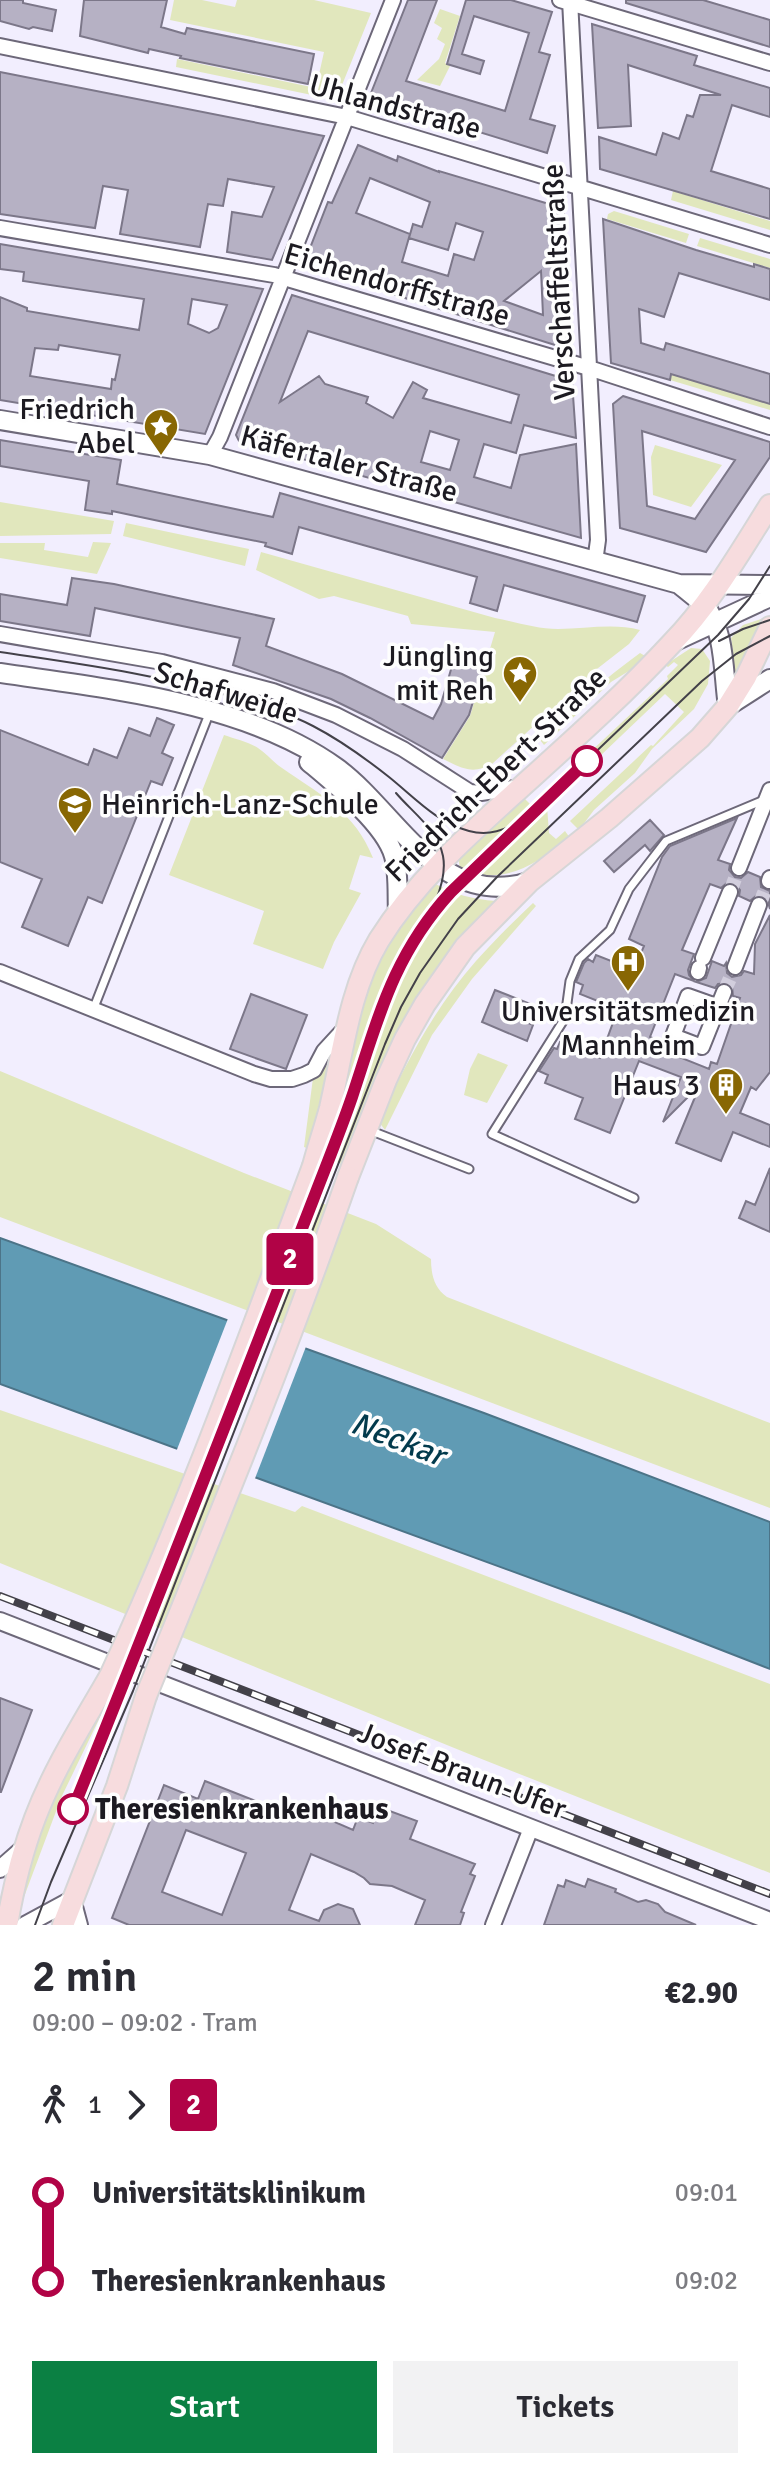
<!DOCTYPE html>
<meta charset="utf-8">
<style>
body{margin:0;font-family:Signika,sans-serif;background:#f2f2f3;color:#2b2b33;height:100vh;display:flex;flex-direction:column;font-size:30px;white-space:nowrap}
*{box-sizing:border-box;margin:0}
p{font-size:26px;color:#7c7c81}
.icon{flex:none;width:44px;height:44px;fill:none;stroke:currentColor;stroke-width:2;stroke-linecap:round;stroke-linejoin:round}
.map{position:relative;height:1925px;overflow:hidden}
.drawer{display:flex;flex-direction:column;background:#fff;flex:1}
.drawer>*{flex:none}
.badge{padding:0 16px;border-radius:6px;font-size:28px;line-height:52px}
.map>.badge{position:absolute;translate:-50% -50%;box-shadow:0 0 0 4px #fff}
.legs{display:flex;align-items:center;gap:12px;height:88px;padding:0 32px;font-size:26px}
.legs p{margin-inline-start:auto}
.headline{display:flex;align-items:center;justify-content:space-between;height:136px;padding:0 32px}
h1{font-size:44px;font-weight:600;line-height:60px}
.action{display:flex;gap:16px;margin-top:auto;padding:16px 32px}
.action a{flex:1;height:92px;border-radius:0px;background:#0b8043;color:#fff;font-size:32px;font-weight:600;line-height:92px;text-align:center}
.action a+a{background:#f2f2f3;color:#2b2b33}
ul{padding:0 32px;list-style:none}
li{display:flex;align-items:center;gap:28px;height:88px;font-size:30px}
li i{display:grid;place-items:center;width:12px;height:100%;margin:0 10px;background:currentColor}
li i::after{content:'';width:20px;height:20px;margin:-10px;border:6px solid;border-radius:50%;background:#fff}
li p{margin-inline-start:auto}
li:first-child i{background:linear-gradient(#0000 50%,currentColor 0)}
li:last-child i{background:linear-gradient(currentColor 50%,#0000 0)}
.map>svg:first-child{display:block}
</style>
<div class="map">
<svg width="770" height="1925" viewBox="0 0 770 1925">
<rect width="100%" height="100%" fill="#f2eefe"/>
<path fill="#e1e7bd" d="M174,0H202L235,7L237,0H314L371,13L336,100L176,67L177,59L316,88L324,52L170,20Z
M440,9L460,16L445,63L450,66L440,86L417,80L439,59L445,44L437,39L442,28L434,23Z
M673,191L770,221V230L671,200Z
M614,211L689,234L686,243L607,219L608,214Z
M700,238L770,259V268L697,246Z
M672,374L770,404V410L670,380Z
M655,445L722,465L691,507L653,495L651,457Z
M0,502L114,521L111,534L0,536Z
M126,523L249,549L245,566L123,536Z
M93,542L111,543L97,574L0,558V543H45L44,550L88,557Z
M261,552L495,618C516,622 537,629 558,629C585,629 614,623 640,630L629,644L593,672L492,764C473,775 461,768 443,759L470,716L495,632L411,624L408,616L334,596L319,599L256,570Z
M764,618L734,680L730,679L734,661L731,638L743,625Z
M691,648L702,649L710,661L708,684L694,709L652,749L635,773L594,810L579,830L570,821L651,745L653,746L684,712L665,694L554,800L553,787L668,679L667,676L678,665L674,662L668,667L665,665Z
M640,653L647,657L637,666L611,682L544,745L540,740C572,708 604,679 640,653Z
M224,735C235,739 249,742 258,748C267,754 274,763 282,768C321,795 355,812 373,858L360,855L349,889L361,893L334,942L323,969L253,944L264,911L169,875Z
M546,793L549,833L556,839L565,831L570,838C533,865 507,886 460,869L458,856L524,798L532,806Z
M434,883C455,895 472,899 496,901L470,929L394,1040L379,1070L342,1164L325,1158C341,1090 352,1014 383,952C396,926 416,905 434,883Z
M533,903L536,906L472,979L432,1035L385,1130L379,1122C404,1066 435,1007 476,961C494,941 514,921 533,903Z
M329,1052H333L309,1149L304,1147L313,1078L323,1068Z
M478,1053L508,1065L487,1103L464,1095L470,1069Z
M0,1071L244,1173L376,1224L431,1259C431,1274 434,1288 447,1297L770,1423V1508L0,1217Z
M0,1410L295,1512L302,1506L770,1684V1873L469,1754L0,1563Z
M114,1689L106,1715L102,1713L61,1798L24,1897H20L40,1828L43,1829L65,1773Z"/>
<path fill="#609bb4" stroke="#4c7488" stroke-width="2" d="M0,1238L484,1413L770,1522V1669L629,1614L0,1384Z"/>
<path fill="#f2eefe" d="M229,1316L307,1344L254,1481L176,1452Z"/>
<path fill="#b6b1c4" stroke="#7c7789" stroke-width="2" fill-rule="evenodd" d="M0,0H23V3L56,10L52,31L33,27L29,29L0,21Z
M84,0H167L161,27L185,34L187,28L314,54L308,84L180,58L181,56L149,49L148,53L80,36Z
M408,0H437L406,81L505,111L529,33L474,16L462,54L484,61L480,74L447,64L466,0H511L552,12L539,52L550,55L530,119L555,126L547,153L369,98Z
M626,0H703L770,20V47L626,3Z
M592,24L697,56L694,65L770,88V117L732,105L711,171L770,189V219L600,169L599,137L656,155L663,133L679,139L687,115L693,117L700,95H721L628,65L631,126L598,128Z
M0,72L324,136L272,260L227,252L232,212L262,217L274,187L228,179L223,206L208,204L200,247L120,234L128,190L103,186L95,228L0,214Z
M358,145L397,161L398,156L439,172V171L559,207L557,214L564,213L571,350L303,266L328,202L332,203ZM370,178L430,202L422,227L413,224L409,238L448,250L456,223L483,232L474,260L454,254L448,276L402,262L410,234L356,213ZM541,271L543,315L504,301Z
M603,219L696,250L754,267V264L770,269V300L679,273L664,317L639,309L641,343L664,350L666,343L770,374V404L671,374L670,380L611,363Z
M0,244L263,289L205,434L0,400V297L27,308V311L139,330L144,299L23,281L24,272L0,269ZM192,299L227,305L218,328L209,333L188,324ZM59,345L120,355L115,380L112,379L111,389L30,376L35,348L58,350Z
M292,295L572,381L576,438L524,425L516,453L484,444L474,477L511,488L520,455L576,444L581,538L239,441L236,435ZM308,331L519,395L511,423L423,398L427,390L413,382L393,418L366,403L368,397L325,384L319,376L280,402ZM430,431L459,440L450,470L421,462Z
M623,396L770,442V457L706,552L620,528L613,404ZM642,431L735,460L695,519L647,506Z
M0,440L121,460L117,484L273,517L280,493L645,596L637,622L504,585L497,611L470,603L477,577L299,527L292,554L265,546L266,543L211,532L112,511V514L85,510L89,481L0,466Z
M72,578L114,584L274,619L266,646L342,674L433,719L441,704L454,659L483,668L469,715L442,758L370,718L331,699L233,665L240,638L95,608L90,636L0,621V594L67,605Z
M157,718L174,725L162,753L173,758L162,785L151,781L102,903L88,897L68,946L22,927L42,879L0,862V730L88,765L94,749L117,758L129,728L150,736Z
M737,818L718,860L730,864L729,870L735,877L741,878L748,872L760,877L761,887L770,891V909L767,899L763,896L757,895L750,901L739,896L740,890L734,883L728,882L721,888L710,884L682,950L694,954L688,970L689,975L694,981L675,974L650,1037L676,1048L674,1055L709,1069L711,1062L717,1064L740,998L733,996L732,986L727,983L718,984L715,988L696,982L706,978L712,961L724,966L726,963L727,973L732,977L741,975L744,971L754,974L755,944L770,915V1072L756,1090L751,1087L740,1113L770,1125V1147L733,1132L721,1161L676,1143L700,1085L663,1122L681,1077L639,1061L610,1133L575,1119L583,1098L545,1083L548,1075L539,1071L554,1048L557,1049L560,1042L600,1058L618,1009L580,994L583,985L576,982L584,963L588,959L593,962L596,955L634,970L644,946L629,939L662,857L670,846Z
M650,820L664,835L650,851L645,845L614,872L604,861Z
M495,990L533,1005L526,1022L533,1025L527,1041L482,1022Z
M251,994L307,1015L286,1069L230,1049Z
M770,1168V1232L739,1218L746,1201L755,1205Z
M0,1698L32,1710L1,1792H0Z
M205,1781L294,1816L298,1806L353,1830L358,1817L373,1823L379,1807L417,1821L410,1839L475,1864L470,1874L475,1876L461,1912L464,1913L460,1925H415L425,1900L392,1886L370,1884L364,1878L354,1872L311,1854L289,1910L319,1921L324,1910L338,1904L353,1909L360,1925H129L112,1918L164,1785L198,1799ZM186,1830L246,1853L222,1915L162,1892Z
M588,1879L616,1889L615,1892L638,1902L646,1900L658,1904L665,1912L696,1925H544L558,1885L564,1887L566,1880L585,1887Z"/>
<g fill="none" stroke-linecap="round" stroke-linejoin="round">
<path stroke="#d2cedd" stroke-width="14" stroke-dasharray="14 7" stroke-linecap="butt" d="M730,892L739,868
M759,905L769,881
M724,992L735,967"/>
<g stroke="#6d6879" stroke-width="11">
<path id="service" d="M93,1010L209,714
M369,1130L469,1169
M634,1198L492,1134L565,1018L570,981L579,959L610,930L629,889L666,841L764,800"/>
</g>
<g stroke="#6d6879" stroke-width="18">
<path id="minor" d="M560,0L770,63
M570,0L598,540L595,562
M0,46L347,117L770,245
M0,228L274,275L589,368L770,427
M210,455L220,437L393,0
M0,634L162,662L273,691L336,715L403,749L470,792L481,793L521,787
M739,868L770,790
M769,881L770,878
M703,958L730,892
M735,967L759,905
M0,972L254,1074L271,1079H292L304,1075L314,1070L324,1051L347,1026
M698,972L699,968
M719,1007L688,996L673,1036L702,1047L724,992
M73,1899L80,1925
M493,1925L531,1828"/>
</g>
<g stroke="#6d6879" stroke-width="20">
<path id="tertiary" d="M0,1621L770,1921
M0,1869L25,1847
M25,1925L73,1899"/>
</g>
<g stroke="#6d6879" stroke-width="22">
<path id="secondary" d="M0,420L210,455L679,584L770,585
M679,584C687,591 697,598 704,605C726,630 723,675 728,706L770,679
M675,641L770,597
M0,673C108,689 246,702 337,768C397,812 439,910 529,882
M309,762C334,783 385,824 394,856C399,874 397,894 398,913"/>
</g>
<g stroke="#d6d6d7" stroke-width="24">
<path id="primary" d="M313,1166C318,1147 325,1127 330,1108C343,1052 349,990 379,940C416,881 467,836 519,789C571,742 624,695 672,643C711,603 740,552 770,505
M348,1177L386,1080L405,1039L425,1004L465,947L529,882L609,818L700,738L728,706L746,677L770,627
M7,1925C13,1889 22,1852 35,1818C54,1768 83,1723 110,1676
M63,1925L117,1786L146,1696"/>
</g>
<use href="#service" stroke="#fff" stroke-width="7"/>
<use href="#minor" stroke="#fff" stroke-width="14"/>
<use href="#tertiary" stroke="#fff" stroke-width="16"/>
<use href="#secondary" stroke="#fff" stroke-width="18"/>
<use href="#primary" stroke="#f7dcde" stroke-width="20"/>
<path stroke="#434149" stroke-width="2" d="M719,641L743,629L770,620
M0,652C79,664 157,674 233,697C260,705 288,713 313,726C340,740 365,758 389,777C414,797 437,823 469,831C499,839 523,821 544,801
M537,808L718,635L749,599L770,566
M440,903L517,828
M348,1110C360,1071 371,1032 386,994C402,952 451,899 443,856C438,830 412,812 396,793
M35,1925L51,1882L133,1691L385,1044L401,1007L420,973L458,919L497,877L702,681L736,654L770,636"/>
<g stroke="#434149" stroke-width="8">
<path id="rail" d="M0,1596L770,1894"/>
</g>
<use href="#rail" stroke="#fefefe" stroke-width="5" stroke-dasharray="15" stroke-linecap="butt"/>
<g stroke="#d6d6d7" stroke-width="24" stroke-linecap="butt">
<path id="primary-bridge" d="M110,1676C187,1510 249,1337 313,1166
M146,1696C216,1524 287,1352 348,1177"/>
</g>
<use href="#primary-bridge" stroke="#f7dcde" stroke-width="20"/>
</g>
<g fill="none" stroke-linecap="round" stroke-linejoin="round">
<g stroke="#fff" stroke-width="18">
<path id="line-1" d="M73,1809C155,1607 234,1403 313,1200C326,1166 340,1132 352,1097C378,1019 393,955 451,892L587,761"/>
</g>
<use href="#line-1" stroke="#b10346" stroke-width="12"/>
</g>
<defs>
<g id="sight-pin" transform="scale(1.8)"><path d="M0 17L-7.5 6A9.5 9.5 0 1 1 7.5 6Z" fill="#886703" stroke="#fefefe"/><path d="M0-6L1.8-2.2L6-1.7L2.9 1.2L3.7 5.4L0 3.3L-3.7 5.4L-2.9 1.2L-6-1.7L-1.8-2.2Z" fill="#fff"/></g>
<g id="school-pin" transform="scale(1.8)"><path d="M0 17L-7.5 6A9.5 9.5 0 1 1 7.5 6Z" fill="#886703" stroke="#fefefe"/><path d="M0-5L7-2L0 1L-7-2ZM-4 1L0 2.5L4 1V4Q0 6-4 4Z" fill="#fff"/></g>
<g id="hospital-pin" transform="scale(1.8)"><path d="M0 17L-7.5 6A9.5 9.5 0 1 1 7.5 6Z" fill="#886703" stroke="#fefefe"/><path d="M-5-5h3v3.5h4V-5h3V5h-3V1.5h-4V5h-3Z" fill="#fff"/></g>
<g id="building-pin" transform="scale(1.8)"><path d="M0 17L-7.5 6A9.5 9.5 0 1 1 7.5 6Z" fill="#886703" stroke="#fefefe"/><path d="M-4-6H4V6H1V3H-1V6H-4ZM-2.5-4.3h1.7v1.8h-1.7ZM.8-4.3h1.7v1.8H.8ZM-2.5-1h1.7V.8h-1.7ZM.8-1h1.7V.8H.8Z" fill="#fff"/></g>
</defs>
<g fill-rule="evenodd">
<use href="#sight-pin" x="161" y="426"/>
<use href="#sight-pin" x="520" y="673"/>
<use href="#school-pin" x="75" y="804"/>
<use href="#hospital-pin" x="628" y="962"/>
<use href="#building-pin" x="726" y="1085"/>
</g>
<g fill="#fff" stroke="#b10346" stroke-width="4">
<circle cx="587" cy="761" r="14"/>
<circle cx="73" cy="1809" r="14"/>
</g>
<g text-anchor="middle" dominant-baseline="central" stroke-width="7" stroke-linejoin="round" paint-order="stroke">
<g font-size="30" fill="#1c1a21" stroke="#fefefe">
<text transform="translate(395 107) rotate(15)">Uhlandstraße</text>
<text transform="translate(559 282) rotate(-93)">Verschaffeltstraße</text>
<text transform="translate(397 285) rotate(16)">Eichendorffstraße</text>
<text transform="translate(349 464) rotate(15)">Käfertaler Straße</text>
<text transform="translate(226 693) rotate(17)">Schafweide</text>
<text transform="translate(496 775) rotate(-44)">Friedrich-Ebert-Straße</text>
<text transform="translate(462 1771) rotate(21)">Josef-Braun-Ufer</text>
</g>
<g font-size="30" fill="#1c1a21" stroke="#fefefe" text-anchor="end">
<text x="135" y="409">Friedrich<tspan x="135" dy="34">Abel</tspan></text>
<text x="494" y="656">Jüngling<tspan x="494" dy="34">mit Reh</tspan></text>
<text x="101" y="804" text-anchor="start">Heinrich-Lanz-Schule</text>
<text x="628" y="1011" text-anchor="middle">Universitätsmedizin<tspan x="628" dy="34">Mannheim</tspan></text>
<text x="700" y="1085">Haus 3</text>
</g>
<g font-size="30" font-weight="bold" fill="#1c1a21" stroke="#fefefe" text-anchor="start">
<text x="95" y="1809">Theresienkrankenhaus</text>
</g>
<g font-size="32" font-style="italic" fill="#023a4c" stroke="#fefefe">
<text transform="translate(398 1439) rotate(21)">Neckar</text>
</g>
</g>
</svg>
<b class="badge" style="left:290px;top:1259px;background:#b10346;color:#fff">2</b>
</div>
<section class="drawer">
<div class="headline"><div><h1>2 min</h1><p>09:00 – 09:02 · Tram</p></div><b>€2.90</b></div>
<div class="legs"><svg class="icon" aria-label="walk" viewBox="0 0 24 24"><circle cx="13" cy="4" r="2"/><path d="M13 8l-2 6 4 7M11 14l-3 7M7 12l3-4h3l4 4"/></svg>1<svg class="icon" aria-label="forward" viewBox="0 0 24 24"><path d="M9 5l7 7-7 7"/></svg><b class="badge" style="background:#b10346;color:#fff">2</b></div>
<ul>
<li><i style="color:#b10346"></i><b>Universitätsklinikum</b><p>09:01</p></li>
<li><i style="color:#b10346"></i><b>Theresienkrankenhaus</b><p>09:02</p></li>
</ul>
<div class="action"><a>Start</a><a>Tickets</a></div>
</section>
